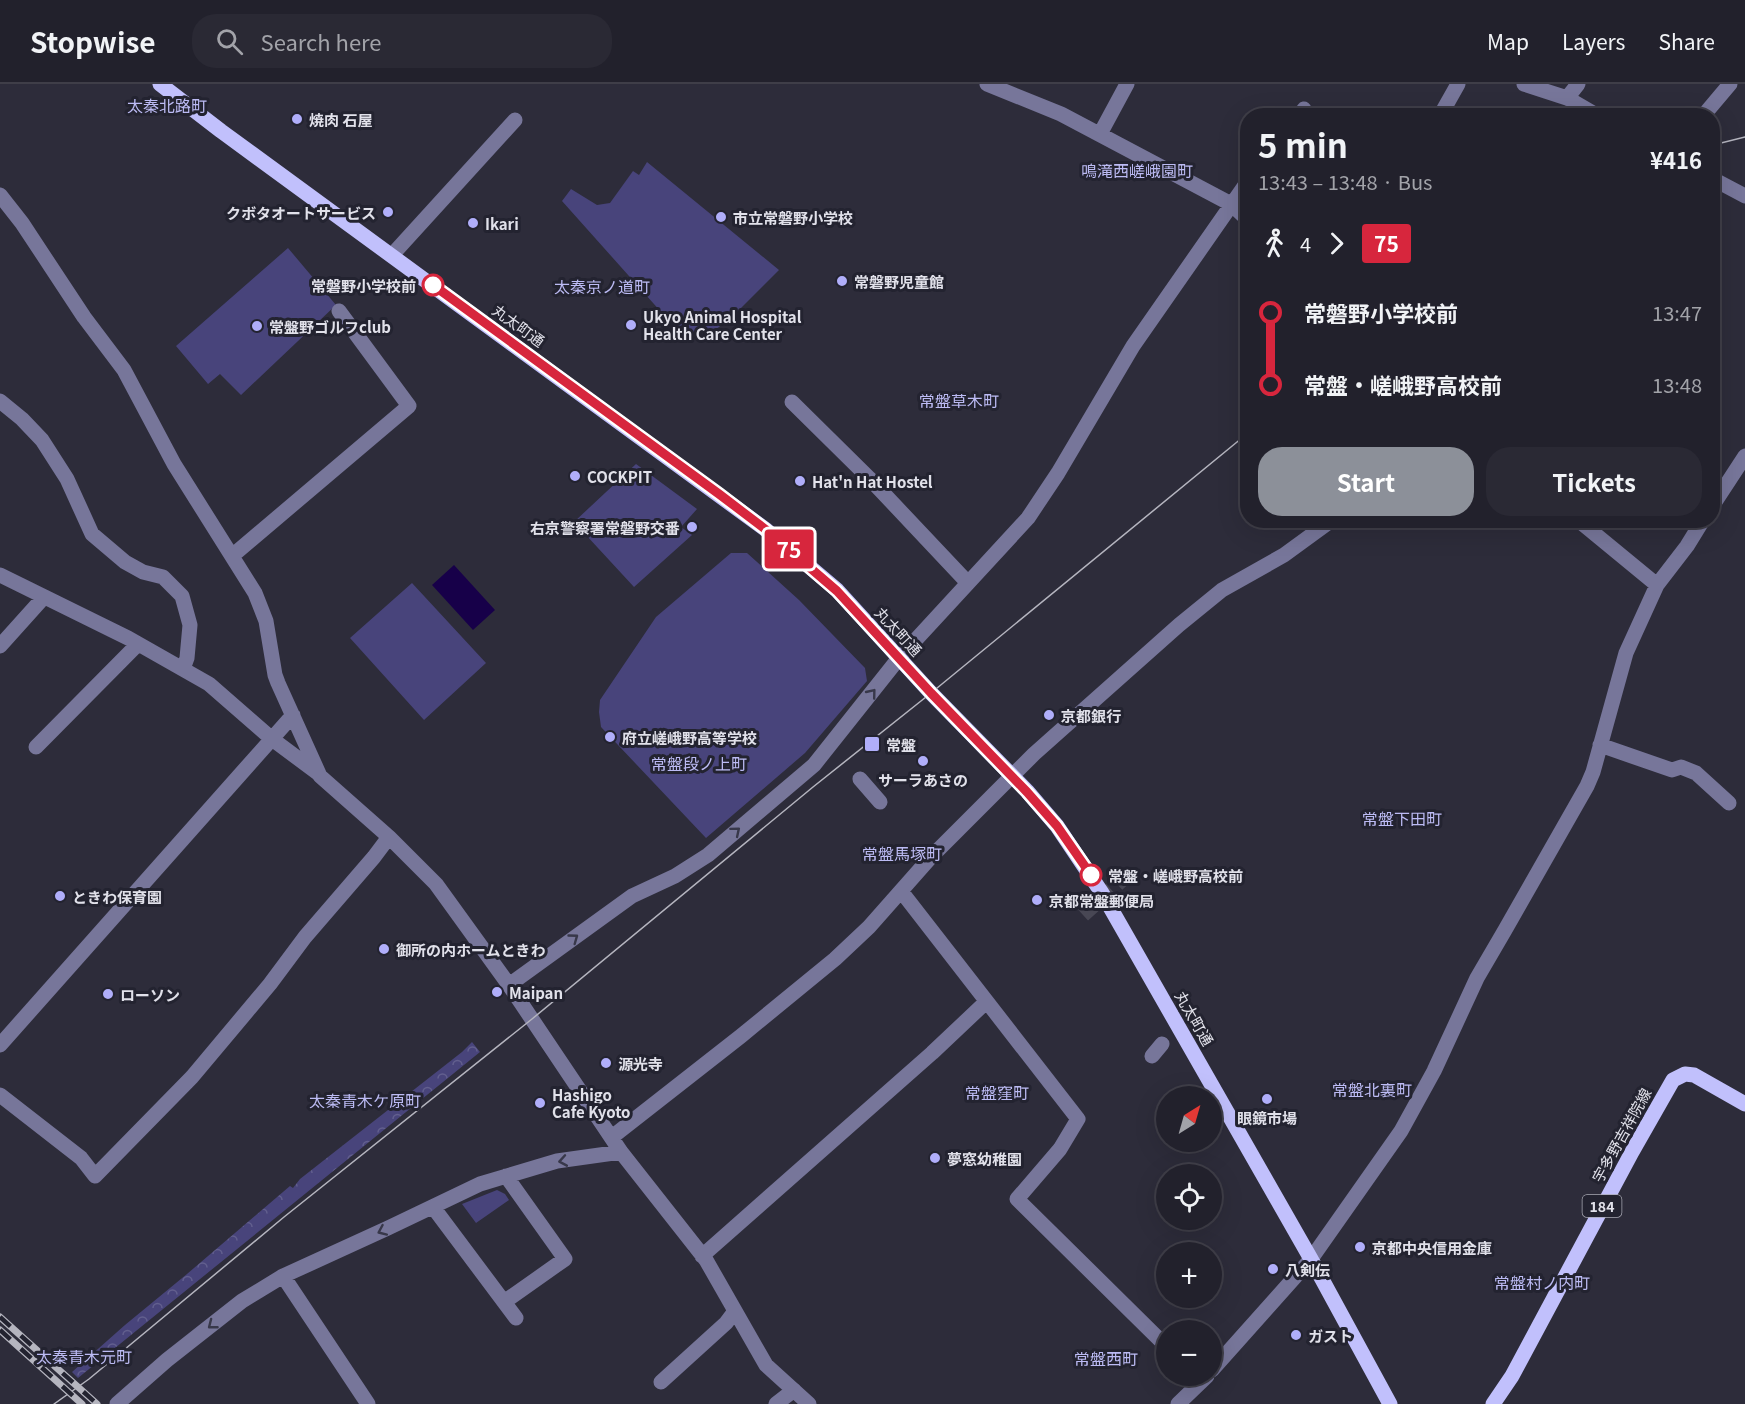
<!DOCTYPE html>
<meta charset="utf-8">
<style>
body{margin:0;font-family:Georgia,"Noto Sans JP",serif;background:#2a2934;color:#f1f3f6;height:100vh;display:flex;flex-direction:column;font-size:22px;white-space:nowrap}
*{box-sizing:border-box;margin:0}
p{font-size:20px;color:#a2a3a9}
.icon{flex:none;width:33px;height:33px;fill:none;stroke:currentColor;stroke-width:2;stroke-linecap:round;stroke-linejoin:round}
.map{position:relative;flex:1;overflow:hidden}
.sheet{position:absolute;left:1240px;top:24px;width:480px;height:420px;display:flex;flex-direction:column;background:#22212c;border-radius:24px;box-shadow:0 6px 24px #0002,0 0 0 2px #3f3e48}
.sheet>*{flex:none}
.badge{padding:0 12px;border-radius:4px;font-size:21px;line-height:39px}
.needle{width:39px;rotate:37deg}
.fabs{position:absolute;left:1156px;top:1002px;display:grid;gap:12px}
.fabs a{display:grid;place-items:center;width:66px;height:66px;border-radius:50%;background:#22212c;box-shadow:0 6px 24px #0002,0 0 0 2px #3f3e48;font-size:30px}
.map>.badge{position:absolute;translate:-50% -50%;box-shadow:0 0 0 3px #fff}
.legs{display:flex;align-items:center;gap:9px;height:66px;padding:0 18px;font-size:20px}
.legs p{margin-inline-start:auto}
.head{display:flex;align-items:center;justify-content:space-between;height:102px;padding:0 18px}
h1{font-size:33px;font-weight:700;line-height:45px}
.action{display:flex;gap:12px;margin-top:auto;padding:12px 18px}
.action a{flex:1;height:69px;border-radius:24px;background:#8c9099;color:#fff;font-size:24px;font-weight:700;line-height:69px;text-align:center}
.action a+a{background:#2a2934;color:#f1f3f6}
ul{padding:0 18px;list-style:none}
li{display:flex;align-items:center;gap:21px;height:72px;font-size:22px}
li i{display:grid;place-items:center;width:9px;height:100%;margin:0 8px;background:currentColor}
li i::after{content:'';width:15px;height:15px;margin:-8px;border:4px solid;border-radius:50%;background:#22212c}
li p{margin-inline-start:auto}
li:first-child i{background:linear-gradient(#0000 50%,currentColor 0)}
li:last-child i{background:linear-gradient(currentColor 50%,#0000 0)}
header{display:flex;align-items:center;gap:36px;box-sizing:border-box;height:84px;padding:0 30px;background:#22212c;border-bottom:2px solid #3f3e48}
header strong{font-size:28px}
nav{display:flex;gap:33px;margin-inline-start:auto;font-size:21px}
.search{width:420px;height:54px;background:#2a2934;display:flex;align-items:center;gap:15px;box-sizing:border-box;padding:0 21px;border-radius:24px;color:#a2a3a9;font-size:22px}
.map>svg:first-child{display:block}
</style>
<header>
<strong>Stopwise</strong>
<div class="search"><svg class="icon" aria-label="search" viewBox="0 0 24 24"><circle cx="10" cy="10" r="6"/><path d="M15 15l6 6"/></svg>Search here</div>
<nav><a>Map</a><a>Layers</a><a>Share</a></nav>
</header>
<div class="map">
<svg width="1745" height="1320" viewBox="0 0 1745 1320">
<defs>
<pattern id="forest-crowns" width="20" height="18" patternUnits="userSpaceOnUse" patternTransform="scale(1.5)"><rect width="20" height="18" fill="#48447b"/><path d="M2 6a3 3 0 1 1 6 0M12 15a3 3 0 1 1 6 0" fill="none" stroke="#625f8e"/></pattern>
</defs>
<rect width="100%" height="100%" fill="#2d2c3a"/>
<path fill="url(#forest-crowns)" d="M472,958L480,968L78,1294L72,1288L125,1241L187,1190L290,1102L293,1104L300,1095L462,968Z"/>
<path fill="#48447b" d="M647,78L779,186L735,230L714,247L702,248L687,257L562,117L571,105L597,121L610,119L633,87L639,91Z
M288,164L336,221L241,311L220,290L208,300L176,262Z
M636,380L697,425L681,443L692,451L634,503L574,438Z
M731,469H747L799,516L865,584L867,597L805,669L706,754L601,643L599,628L600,616L656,533Z
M412,499L486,579L424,636L350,554Z
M497,1106L505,1110L509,1116L476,1139L462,1120Z"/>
<path fill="#170049" d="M454,481L495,526L473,546L432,501Z"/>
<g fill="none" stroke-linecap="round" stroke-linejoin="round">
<path stroke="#484754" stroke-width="15" stroke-dasharray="15 8" stroke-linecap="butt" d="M1083,831L1123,795"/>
<path stroke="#77769a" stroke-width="15" d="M987,0L1061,30L1231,120L1248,136
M1524,0L1567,14L1598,32
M1567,14L1578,0
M1299,32L1304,25
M1440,32L1458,0
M1703,32L1730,0
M1100,50L1127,0
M1713,95L1745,112
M0,111L22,139L84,233L124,286L174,380L255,509L266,537L275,591L278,599L320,692L389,753L436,800L509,901L621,1068L706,1176L766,1281L809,1320
M392,171L515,36
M0,317L22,335L42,356L67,395L92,450L125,478L143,488L163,493L182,512L190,541L187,574L183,585
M792,318L869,394L968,499
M1713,421L1745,372
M232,472L409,322L339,227
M0,491L128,554L209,600L272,655L319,690
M1657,501L1687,462L1703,436
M0,562L44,513
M1600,661L1672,686L1681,683L1696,689L1729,719
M36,663L138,560
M860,695L880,718
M901,807L1078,1035L1060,1065L1017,1115L1167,1263
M509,901L632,812L675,792L708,771L814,681L899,574L1028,434L1058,389L1133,262L1248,97
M0,961L293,631
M1152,972L1162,960
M0,1011L81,1074L95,1092L192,993L270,900L305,853L374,773L389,753
M612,1053L741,952L835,875L869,843L930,774L1034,670L1179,541L1222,506L1284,471L1332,436
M433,1123L516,1234
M702,1172L932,969L986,918
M283,1192L368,1320
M504,1218L565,1175L506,1092
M1212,1286L1311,1175L1401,1047L1434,987L1477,894L1505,846L1587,702L1593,688L1626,569L1657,501L1578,436
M661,1298L726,1239L735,1227
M117,1320L167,1276L242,1217L283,1192L388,1144L480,1100L557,1077L621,1068
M776,1320L794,1306
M1178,1320L1207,1292"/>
<path stroke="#c1c0fc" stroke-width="15" d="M160,0L221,47L765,445L837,506L931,609L1027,707L1057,742L1102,809L1311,1175L1390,1320
M1493,1320L1512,1292L1632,1068L1673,996L1685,990L1694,991L1745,1020"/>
<path stroke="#b5b5bf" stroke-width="1.5" d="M1713,61L1745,53
M54,1320L89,1295L284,1133L532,935L813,703L931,609L1248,349"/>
<g stroke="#b5b5bf" stroke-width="7">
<path id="rail" d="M0,1233L97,1320
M0,1246L82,1320"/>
</g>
<use href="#rail" stroke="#232330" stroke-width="4.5" stroke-dasharray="14" stroke-linecap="butt"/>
</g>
<defs><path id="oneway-chevron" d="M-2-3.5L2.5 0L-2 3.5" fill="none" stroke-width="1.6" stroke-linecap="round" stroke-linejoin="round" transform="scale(1.5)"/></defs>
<g stroke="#38384a">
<use href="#oneway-chevron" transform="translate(872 609) rotate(-51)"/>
<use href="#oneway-chevron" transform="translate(736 747) rotate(-40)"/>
<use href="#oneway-chevron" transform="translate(574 854) rotate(-36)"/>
<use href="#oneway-chevron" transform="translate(563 1077) rotate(170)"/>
<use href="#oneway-chevron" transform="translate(382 1147) rotate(156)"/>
<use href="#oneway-chevron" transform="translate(212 1241) rotate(142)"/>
</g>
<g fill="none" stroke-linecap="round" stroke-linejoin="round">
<g stroke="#fff" stroke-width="14">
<path id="line-1" d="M433,201L719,410L765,445L837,507L931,609L1027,708L1057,742L1091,791"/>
</g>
<use href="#line-1" stroke="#d7263d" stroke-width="9"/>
</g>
<g fill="#b0aefa" stroke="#232330" stroke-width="2">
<circle cx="297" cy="35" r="6"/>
<circle cx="388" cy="128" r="6"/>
<circle cx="721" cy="133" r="6"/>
<circle cx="473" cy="139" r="6"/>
<circle cx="842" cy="197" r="6"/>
<circle cx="631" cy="241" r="6"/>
<circle cx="257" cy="242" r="6"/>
<circle cx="575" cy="392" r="6"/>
<circle cx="800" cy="397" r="6"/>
<circle cx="692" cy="443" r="6"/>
<circle cx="1049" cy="631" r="6"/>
<circle cx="610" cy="653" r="6"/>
<rect x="864" y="652" width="16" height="16" rx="3"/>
<circle cx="923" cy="677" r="6"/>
<circle cx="60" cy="812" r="6"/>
<circle cx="1037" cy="816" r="6"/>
<circle cx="384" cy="865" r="6"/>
<circle cx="497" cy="908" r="6"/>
<circle cx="108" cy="910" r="6"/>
<circle cx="606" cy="979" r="6"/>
<circle cx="1267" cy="1015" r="6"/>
<circle cx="540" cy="1019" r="6"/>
<circle cx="935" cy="1074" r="6"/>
<circle cx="1360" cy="1163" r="6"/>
<circle cx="1273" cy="1185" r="6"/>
<circle cx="1296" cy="1251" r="6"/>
</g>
<g fill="#fff" stroke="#d7263d" stroke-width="3">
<circle cx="433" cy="201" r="10"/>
<circle cx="1091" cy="791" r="10"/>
</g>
<g text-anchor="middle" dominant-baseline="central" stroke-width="6" stroke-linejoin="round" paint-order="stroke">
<rect fill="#232330" stroke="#a8a8b2" stroke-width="1.5" x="1582.5" y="1111" width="39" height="22" rx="4.5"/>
<g font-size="14" font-weight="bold" fill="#e1e1ea">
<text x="1602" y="1122">184</text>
</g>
<g font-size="15" font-weight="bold" fill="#e1e1ea" stroke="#232330" text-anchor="start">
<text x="309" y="35">焼肉 石屋</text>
<text x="376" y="128" text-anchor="end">クボタオートサービス</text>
<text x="733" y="133">市立常磐野小学校</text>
<text x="485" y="139">Ikari</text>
<text x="854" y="197">常磐野児童館</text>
<text x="643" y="232">Ukyo Animal Hospital<tspan x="643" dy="17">Health Care Center</tspan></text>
<text x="269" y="242">常盤野ゴルフclub</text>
<text x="587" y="392">COCKPIT</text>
<text x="812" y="397">Hat'n Hat Hostel</text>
<text x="680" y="443" text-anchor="end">右京警察署常磐野交番</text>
<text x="1061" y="631">京都銀行</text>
<text x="622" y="653">府立嵯峨野高等学校</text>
<text x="886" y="660">常盤</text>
<text x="923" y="695" text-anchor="middle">サーラあさの</text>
<text x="72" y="812">ときわ保育園</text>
<text x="1049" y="816">京都常盤郵便局</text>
<text x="396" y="865">御所の内ホームときわ</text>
<text x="509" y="908">Maipan</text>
<text x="120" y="910">ローソン</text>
<text x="618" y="979">源光寺</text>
<text x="552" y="1010">Hashigo<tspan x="552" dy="17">Cafe Kyoto</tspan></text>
<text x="1267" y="1033" text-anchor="middle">眼鏡市場</text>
<text x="947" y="1074">夢窓幼稚園</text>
<text x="1372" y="1163">京都中央信用金庫</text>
<text x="1285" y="1185">八剣伝</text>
<text x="1308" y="1251">ガスト</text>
</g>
<g font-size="15" font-weight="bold" fill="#e1e1ea" stroke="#232330" text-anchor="end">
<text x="416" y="201">常磐野小学校前</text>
<text x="1108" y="791" text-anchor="start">常盤・嵯峨野高校前</text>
</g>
<g font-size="15" fill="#e1e1ea" stroke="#232330">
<text transform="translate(519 241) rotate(36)">丸太町通</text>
<text transform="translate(899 547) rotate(47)">丸太町通</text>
<text transform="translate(1195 934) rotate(60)">丸太町通</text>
<text transform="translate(1621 1051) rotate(-61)">宇多野吉祥院線</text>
</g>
<g font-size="16" fill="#bcbbf4" stroke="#232330">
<text x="167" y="21">太秦北路町</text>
<text x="1137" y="86">鳴滝西嵯峨園町</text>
<text x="602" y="202">太秦京ノ道町</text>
<text x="959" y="316">常盤草木町</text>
<text x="699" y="679">常盤段ノ上町</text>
<text x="1402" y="734">常盤下田町</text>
<text x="902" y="769">常盤馬塚町</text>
<text x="1372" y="1005">常盤北裏町</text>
<text x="997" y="1008">常盤窪町</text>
<text x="365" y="1016">太秦青木ケ原町</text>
<text x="1542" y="1198">常盤村ノ内町</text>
<text x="84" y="1272">太秦青木元町</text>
<text x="1106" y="1274">常盤西町</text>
</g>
</g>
</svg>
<div class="fabs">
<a><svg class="needle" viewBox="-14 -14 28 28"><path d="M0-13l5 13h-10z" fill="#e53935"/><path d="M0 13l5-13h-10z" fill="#a2a3a9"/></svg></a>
<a><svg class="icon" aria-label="locate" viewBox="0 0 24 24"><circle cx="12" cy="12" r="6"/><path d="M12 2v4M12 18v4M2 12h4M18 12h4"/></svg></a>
<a>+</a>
<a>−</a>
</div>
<b class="badge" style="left:789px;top:465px;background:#d7263d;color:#fff">75</b>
<section class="sheet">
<div class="head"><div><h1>5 min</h1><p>13:43 – 13:48 · Bus</p></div><b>¥416</b></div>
<div class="legs"><svg class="icon" aria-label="walk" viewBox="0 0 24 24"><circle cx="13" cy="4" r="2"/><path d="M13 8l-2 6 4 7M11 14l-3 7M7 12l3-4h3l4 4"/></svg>4<svg class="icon" aria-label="forward" viewBox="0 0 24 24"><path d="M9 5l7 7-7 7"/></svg><b class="badge" style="background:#d7263d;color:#fff">75</b></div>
<ul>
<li><i style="color:#d7263d"></i><b>常磐野小学校前</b><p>13:47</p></li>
<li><i style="color:#d7263d"></i><b>常盤・嵯峨野高校前</b><p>13:48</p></li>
</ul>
<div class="action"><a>Start</a><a>Tickets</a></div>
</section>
</div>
